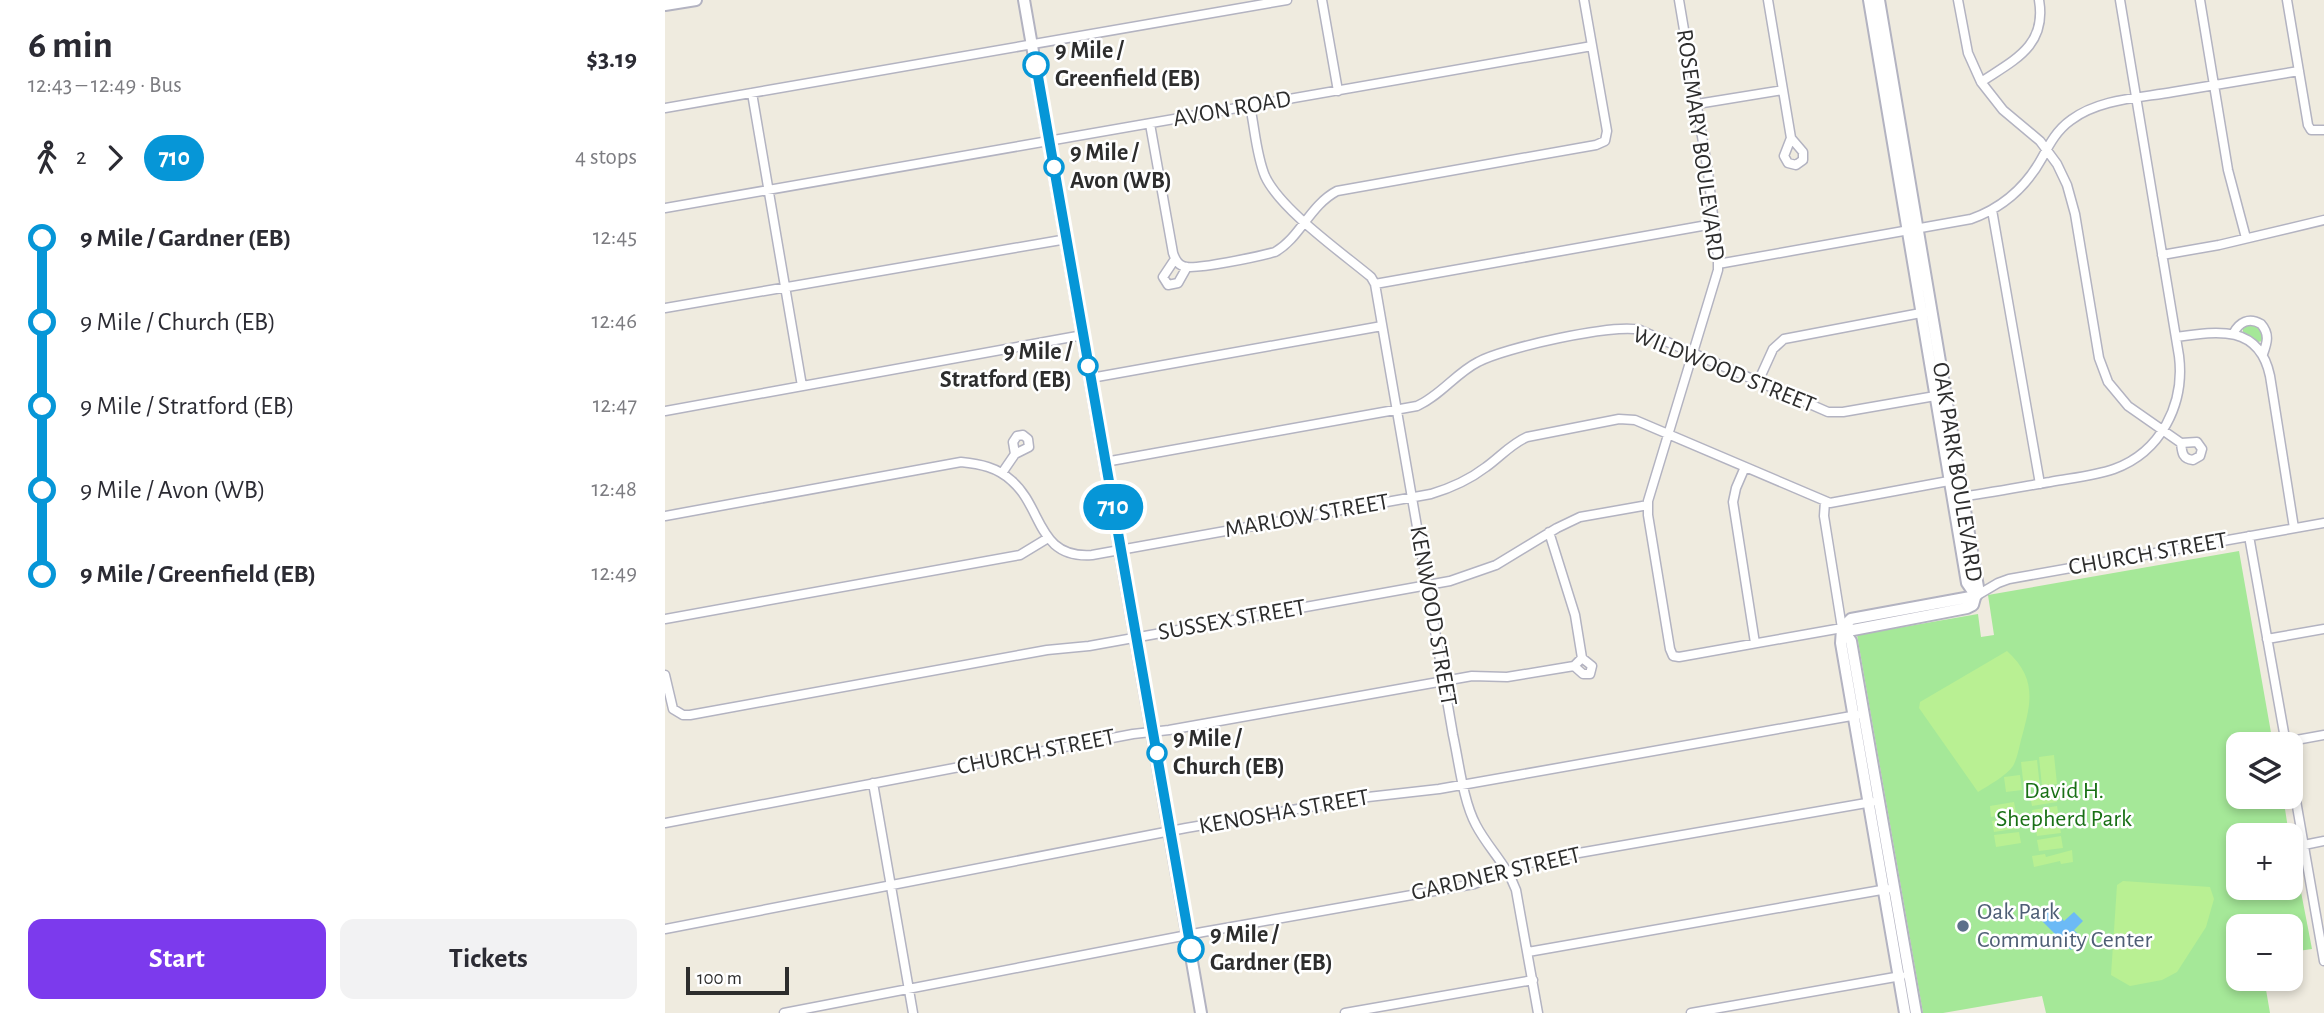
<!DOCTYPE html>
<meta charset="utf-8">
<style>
body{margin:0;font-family:"Alegreya Sans",sans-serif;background:#f2f2f3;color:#2b2b33;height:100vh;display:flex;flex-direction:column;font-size:26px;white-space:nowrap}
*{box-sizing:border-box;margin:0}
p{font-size:23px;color:#7c7c81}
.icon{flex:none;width:38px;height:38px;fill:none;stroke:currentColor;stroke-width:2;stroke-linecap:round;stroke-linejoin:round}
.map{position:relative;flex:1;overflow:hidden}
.details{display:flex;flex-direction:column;background:#fff;width:665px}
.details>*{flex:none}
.badge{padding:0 14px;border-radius:23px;font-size:24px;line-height:46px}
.controls{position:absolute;left:1561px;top:732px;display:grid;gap:14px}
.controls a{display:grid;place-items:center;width:77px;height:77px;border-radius:14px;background:#fff;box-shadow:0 4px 10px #0003;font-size:35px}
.scale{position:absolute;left:21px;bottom:18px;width:103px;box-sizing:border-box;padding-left:7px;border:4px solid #2d2d2d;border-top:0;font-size:19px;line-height:24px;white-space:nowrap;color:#2d2d2d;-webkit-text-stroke:5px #fff;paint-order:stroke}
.map>.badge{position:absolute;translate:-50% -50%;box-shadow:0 0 0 4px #fff}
.legs{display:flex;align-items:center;gap:10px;height:77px;padding:0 28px;font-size:23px}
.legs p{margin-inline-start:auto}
.overview{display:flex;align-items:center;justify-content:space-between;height:119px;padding:0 28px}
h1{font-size:38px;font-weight:700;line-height:52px}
.cta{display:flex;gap:14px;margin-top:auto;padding:14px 28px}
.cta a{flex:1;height:80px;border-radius:14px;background:#7c3aed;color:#fff;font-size:28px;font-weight:700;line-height:80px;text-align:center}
.cta a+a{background:#f2f2f3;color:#2b2b33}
ul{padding:0 28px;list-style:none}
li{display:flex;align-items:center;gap:24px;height:84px;font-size:26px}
li i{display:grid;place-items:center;width:10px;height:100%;margin:0 9px;background:currentColor}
li i::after{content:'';width:18px;height:18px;margin:-9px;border:5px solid;border-radius:50%;background:#fff}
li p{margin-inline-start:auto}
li:first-child i{background:linear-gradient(#0000 50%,currentColor 0)}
li:last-child i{background:linear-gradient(currentColor 50%,#0000 0)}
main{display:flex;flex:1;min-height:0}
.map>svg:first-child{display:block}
</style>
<main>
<section class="details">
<div class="overview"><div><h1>6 min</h1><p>12:43 – 12:49 · Bus</p></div><b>$3.19</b></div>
<div class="legs"><svg class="icon" aria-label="walk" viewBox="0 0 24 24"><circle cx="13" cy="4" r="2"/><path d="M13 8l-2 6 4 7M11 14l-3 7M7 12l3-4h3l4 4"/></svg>2<svg class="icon" aria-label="forward" viewBox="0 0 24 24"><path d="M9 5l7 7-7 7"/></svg><b class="badge" style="background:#0696d7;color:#fff">710</b><p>4 stops</p></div>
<ul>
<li><i style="color:#0696d7"></i><b>9 Mile / Gardner (EB)</b><p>12:45</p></li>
<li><i style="color:#0696d7"></i><span>9 Mile / Church (EB)</span><p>12:46</p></li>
<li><i style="color:#0696d7"></i><span>9 Mile / Stratford (EB)</span><p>12:47</p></li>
<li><i style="color:#0696d7"></i><span>9 Mile / Avon (WB)</span><p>12:48</p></li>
<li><i style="color:#0696d7"></i><b>9 Mile / Greenfield (EB)</b><p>12:49</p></li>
</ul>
<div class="cta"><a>Start</a><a>Tickets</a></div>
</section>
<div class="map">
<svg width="1659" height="1013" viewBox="0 0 1659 1013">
<rect width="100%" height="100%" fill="#efebdf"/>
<path fill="#a5e898" d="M1582,324C1592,325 1601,329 1598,341L1593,342L1578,332V327Z
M1574,551L1608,744H1573V796H1618L1624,835H1573V887H1626V840L1647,949L1626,952V926H1573V978H1599L1605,1013H1381L1377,996L1278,1013H1258L1192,635L1313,614L1316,637L1329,635L1323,595Z"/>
<path fill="#b9f093" d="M1342,651C1373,679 1366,704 1356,740C1354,748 1352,759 1348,766C1341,776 1324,785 1313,792L1254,708L1255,702Z
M1389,755L1392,784L1377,786L1374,757Z
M1372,760L1375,787L1359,789L1356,762Z
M1355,775L1357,790L1341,792L1339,777Z
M1390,791L1392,802L1367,806L1365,795Z
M1349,802L1351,813L1326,817L1325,806Z
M1392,806L1394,817L1369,821L1367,810Z
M1352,817L1354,828L1329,832L1327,821Z
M1394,821L1396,833L1372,836L1370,825Z
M1354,832L1356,843L1331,847L1329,835Z
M1396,836L1398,848L1374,851L1372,840Z
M1407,850L1408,862L1396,864L1395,861L1369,867L1367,856L1380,854L1381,857Z
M1458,881L1545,887L1549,899L1541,927L1512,972L1497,980L1465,986L1446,975L1452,885Z"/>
<path fill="#6cbaf6" d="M1386,907L1399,921L1409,912L1418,921L1409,930L1418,939L1406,950L1374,918Z"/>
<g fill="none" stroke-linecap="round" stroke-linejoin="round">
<g stroke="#b3b3c1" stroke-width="11">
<path id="street" d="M657,0L673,91
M1014,0L1043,172L1053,259V270L983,501V515L1005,649L1008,656L1014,657L1177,628L1159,516L1160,501
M1103,0L1126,138L1119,156L1123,163L1131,165L1138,160V152L1126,138
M1293,0L1303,53L1316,82L1338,110L1375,141L1392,164L1402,185L1410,214L1434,358L1443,382L1463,406L1516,443C1517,452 1517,459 1528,460L1535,456L1537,449L1532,442L1516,443
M1535,0L1563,170L1581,238
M1622,0L1643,125L1646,130H1659
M1316,82C1349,60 1382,46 1374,0
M87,93L137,386
M1032,104L1118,90
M585,106C590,129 591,154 600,176C615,209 676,252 706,277L710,284L788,735C794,762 798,801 811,825C823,848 842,865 851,890L873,1013
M0,108L622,0
M485,124L508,253C510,259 512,264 518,266C528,271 595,256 610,252C635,238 645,205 672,191L931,145L940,141L942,131L919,0
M0,208L927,46
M1327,210L1375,484
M1497,255L1554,245L1659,220
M510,259L498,277L503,285L513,283L522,267
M1053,264L1306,219C1337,208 1361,187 1377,158C1385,143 1392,130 1406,120C1434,99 1474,98 1508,92C1550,85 1592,78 1634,71
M710,284L1048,224
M0,308L402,239
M1568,334C1574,322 1584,317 1596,324C1605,334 1602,343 1598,354
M1511,337C1552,331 1594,324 1605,376L1629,528
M426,378L717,326
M1093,382L1108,349L1119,339L1261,312
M0,411L418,335
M440,462L752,406C775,396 791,373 813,362C838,348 950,323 975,330L1163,412H1178L1276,395
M1080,467L1071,488L1068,502L1090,643
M337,473L350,454L364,447L363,439L358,435L352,436L348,442L350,454
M1294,497C1324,493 1355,487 1385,482C1406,478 1429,476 1449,469C1496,452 1520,404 1514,356L1455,0
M0,516L296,462C315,464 332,467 347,481C378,508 372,559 427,555L766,494C786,488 804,480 821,467C835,457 846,444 862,437L954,419L970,420L1165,503L1289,480
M1584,536L1621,744
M1311,596L1333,583L1344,579L1659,523
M0,619L355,555L383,538
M1602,639L1659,629
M909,666L918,674H925L927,666L917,658
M0,675L8,709L18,715H25L382,650L424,646L785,581L831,565L892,528L915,517L983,505
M1620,742L1659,735
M1626,772L1659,961
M208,783L248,1013
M0,823L468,734L504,730L807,676L842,677L909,666L917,658L910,615L884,532
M1639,845L1659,841
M0,929L521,828L703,797L774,789L1192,715
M863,952L1222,889
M119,1013L538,932L809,884L865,863L885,858L1207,802
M680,1013L868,980
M1026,1013L1236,976"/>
</g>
<g stroke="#b3b3c1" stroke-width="14">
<path id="secondary" d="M359,0L536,1013
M1204,0L1302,583L1311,596
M0,5L31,0
M1177,628L1188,630L1302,608L1308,605L1313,587L1214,0
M1177,628L1186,641L1251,1013
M1177,628L1176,643L1240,1013
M1177,628L1186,619L1311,596"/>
</g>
<use href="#street" stroke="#fff" stroke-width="8"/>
<use href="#secondary" stroke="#fff" stroke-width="10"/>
</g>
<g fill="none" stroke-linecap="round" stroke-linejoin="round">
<g stroke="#fff" stroke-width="16">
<path id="line-1" d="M371,65L526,949"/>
</g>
<use href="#line-1" stroke="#0696d7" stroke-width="10"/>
</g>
<g fill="#fff" stroke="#0696d7" stroke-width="3.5">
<circle cx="371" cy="65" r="12"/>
<circle cx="389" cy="167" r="9"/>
<circle cx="423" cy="366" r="9"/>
<circle cx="492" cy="753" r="9"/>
<circle cx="526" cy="949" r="12"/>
</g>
<circle fill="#5c6f8a" stroke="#fff" stroke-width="2.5" cx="1298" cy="926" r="7"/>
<g text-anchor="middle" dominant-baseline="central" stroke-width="5" stroke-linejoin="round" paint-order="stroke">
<g font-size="24" font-weight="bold" fill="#2d2d2d" stroke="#fff" text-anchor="start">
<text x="390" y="51">9 Mile /<tspan x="390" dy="28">Greenfield (EB)</tspan></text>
<text x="405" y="153">9 Mile /<tspan x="405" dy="28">Avon (WB)</tspan></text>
<text x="407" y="352" text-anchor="end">9 Mile /<tspan x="407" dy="28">Stratford (EB)</tspan></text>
<text x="508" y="739">9 Mile /<tspan x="508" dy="28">Church (EB)</tspan></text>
<text x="545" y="935">9 Mile /<tspan x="545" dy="28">Gardner (EB)</tspan></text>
</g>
<g font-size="24" fill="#2d2d2d" stroke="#fff">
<text transform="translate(567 109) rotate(-10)">AVON ROAD</text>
<text transform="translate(1035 145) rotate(82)">ROSEMARY BOULEVARD</text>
<text transform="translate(1059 370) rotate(22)">WILDWOOD STREET</text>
<text transform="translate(1292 472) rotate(81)">OAK PARK BOULEVARD</text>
<text transform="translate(642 516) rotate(-10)">MARLOW STREET</text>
<text transform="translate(1483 554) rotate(-10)">CHURCH STREET</text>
<text transform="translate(768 616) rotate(80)">KENWOOD STREET</text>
<text transform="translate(567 620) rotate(-10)">SUSSEX STREET</text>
<text transform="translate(371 752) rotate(-11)">CHURCH STREET</text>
<text transform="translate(619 812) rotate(-10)">KENOSHA STREET</text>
<text transform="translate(831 874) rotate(-13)">GARDNER STREET</text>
</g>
<g font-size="24" fill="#197016" stroke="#fff">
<text x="1399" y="791">David H.<tspan x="1399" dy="28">Shepherd Park</tspan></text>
</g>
<g font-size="24" fill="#4e5e75" stroke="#fff" text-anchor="start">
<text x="1312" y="912">Oak Park<tspan x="1312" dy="28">Community Center</tspan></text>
</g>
</g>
</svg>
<div class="controls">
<a><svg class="icon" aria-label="layers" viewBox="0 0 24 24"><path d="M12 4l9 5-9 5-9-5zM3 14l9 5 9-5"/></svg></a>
<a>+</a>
<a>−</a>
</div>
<div class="scale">100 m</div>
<b class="badge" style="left:448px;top:507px;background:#0696d7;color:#fff">710</b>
</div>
</main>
